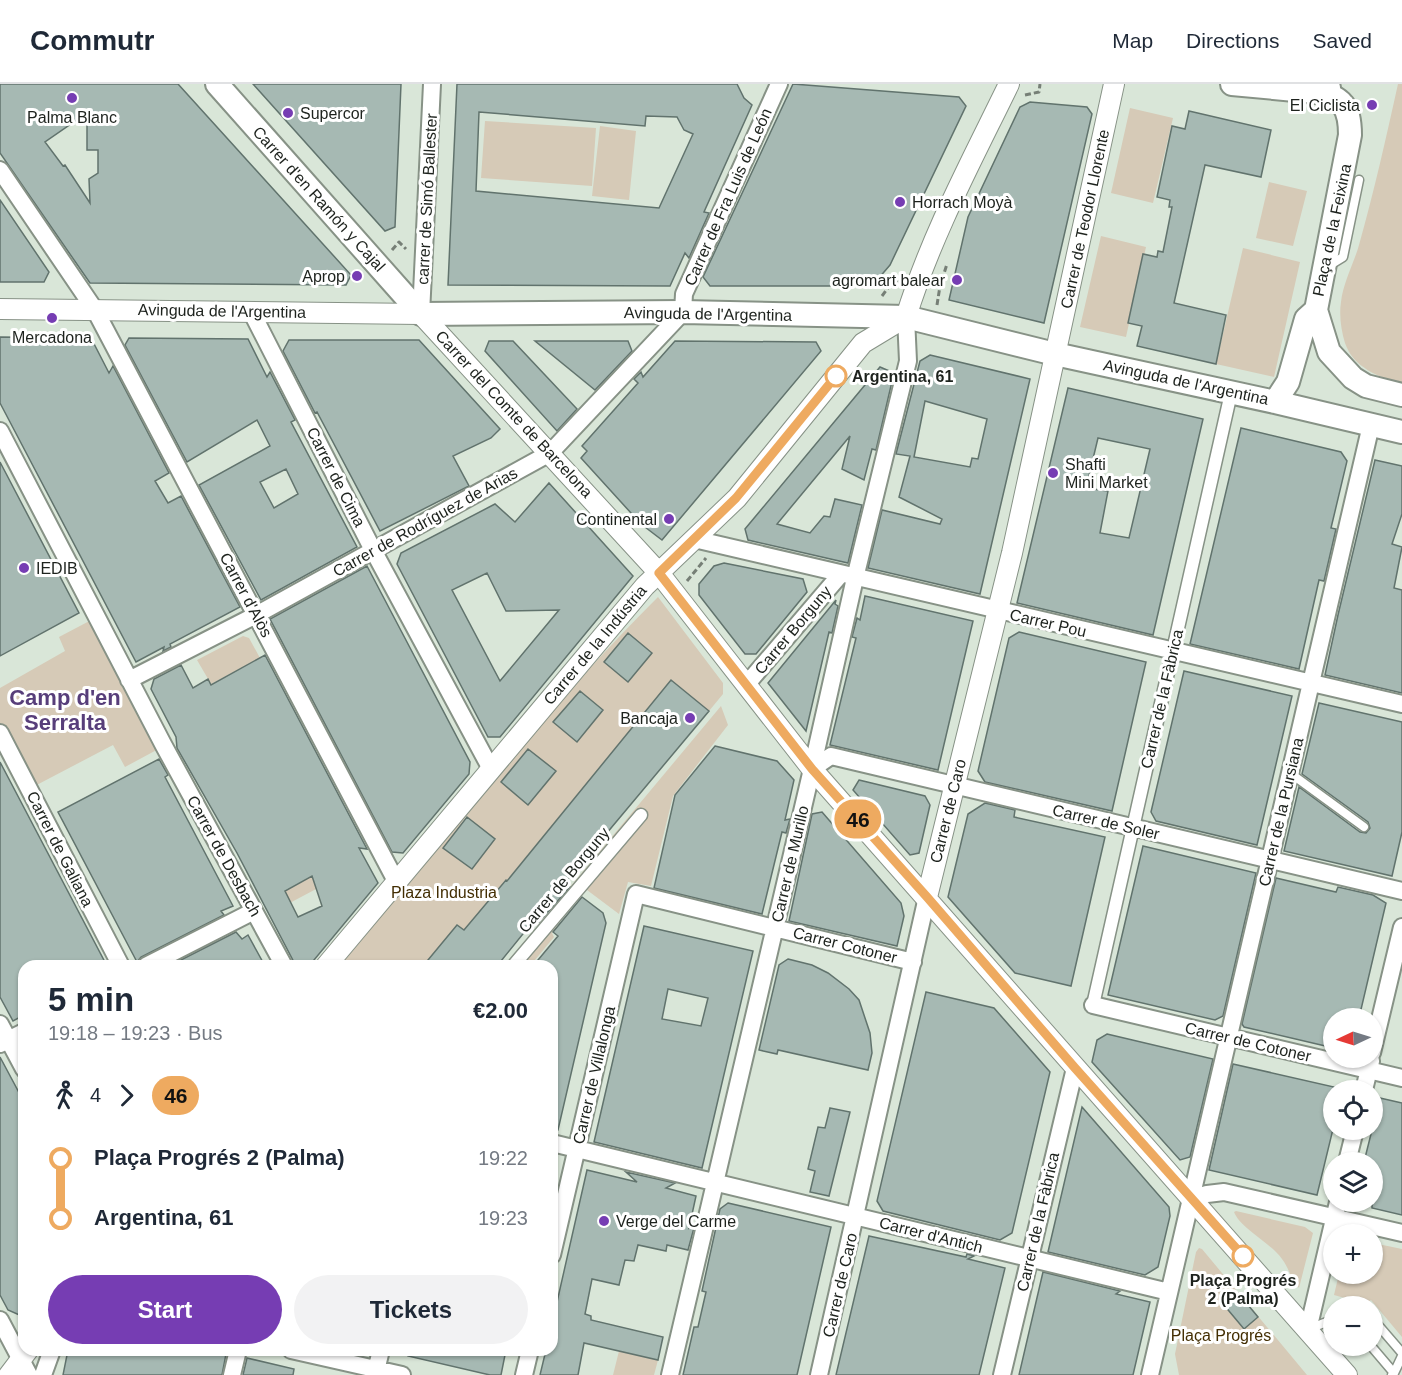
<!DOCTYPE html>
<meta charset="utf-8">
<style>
body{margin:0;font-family:Helvetica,sans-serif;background:#f2f2f3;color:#1f2937;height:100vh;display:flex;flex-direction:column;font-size:22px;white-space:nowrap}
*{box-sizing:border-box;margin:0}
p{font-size:20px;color:#747a83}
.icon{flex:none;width:33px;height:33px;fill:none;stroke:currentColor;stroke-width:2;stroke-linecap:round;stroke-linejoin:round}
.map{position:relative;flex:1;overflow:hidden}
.details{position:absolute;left:18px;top:876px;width:540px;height:396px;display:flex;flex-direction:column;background:#fff;border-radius:18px;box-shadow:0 2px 4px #0004}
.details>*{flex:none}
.badge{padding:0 12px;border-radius:20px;font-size:21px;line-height:39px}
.needle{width:39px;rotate:266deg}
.buttons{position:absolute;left:1323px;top:924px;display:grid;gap:12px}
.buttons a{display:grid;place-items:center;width:60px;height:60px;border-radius:50%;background:#fff;box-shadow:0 2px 4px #0004;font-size:30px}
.map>.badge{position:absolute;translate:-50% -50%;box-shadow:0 0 0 3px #fff}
.legs{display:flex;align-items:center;gap:9px;height:66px;padding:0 30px;font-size:20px}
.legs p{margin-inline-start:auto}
.summary{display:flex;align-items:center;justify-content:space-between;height:102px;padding:0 30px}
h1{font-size:33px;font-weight:700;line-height:45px}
.cta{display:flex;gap:12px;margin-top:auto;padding:12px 30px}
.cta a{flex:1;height:69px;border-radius:36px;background:#763db3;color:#fff;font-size:24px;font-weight:700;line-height:69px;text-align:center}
.cta a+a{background:#f2f2f3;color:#1f2937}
ul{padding:0 30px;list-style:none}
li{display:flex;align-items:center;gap:21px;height:60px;font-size:22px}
li i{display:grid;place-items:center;width:9px;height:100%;margin:0 8px;background:currentColor}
li i::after{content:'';width:15px;height:15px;margin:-8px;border:4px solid;border-radius:50%;background:#fff}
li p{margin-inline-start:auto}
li:first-child i{background:linear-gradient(#0000 50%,currentColor 0)}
li:last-child i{background:linear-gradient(currentColor 50%,#0000 0)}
header{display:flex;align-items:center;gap:36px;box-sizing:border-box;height:84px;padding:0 30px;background:#fff;border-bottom:2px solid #e0e1e3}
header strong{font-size:28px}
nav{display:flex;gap:33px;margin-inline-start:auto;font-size:21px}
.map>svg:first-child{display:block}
</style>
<header>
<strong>Commutr</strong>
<nav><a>Map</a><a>Directions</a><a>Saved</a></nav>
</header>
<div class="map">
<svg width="1402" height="1291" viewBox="0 0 1402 1291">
<rect width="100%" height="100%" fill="#d9e6d8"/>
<path fill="#d6cab7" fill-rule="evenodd" d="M1398,0H1402V299C1379,294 1353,283 1345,259C1341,246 1339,231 1341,218C1343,199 1354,179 1359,161C1374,108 1386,54 1398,0Z
M1130,24L1173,34L1153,119L1111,109Z
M485,37L596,44L592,102L481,94Z
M600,42L636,47L629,116L592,112Z
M1269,98L1307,107L1293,162L1256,154Z
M1101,152L1146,163L1126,253L1080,243Z
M1243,164L1300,178L1274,293L1216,280Z
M658,513L723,599V610L709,627L610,671L465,847L458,842L423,882H339C442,756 543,628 658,513ZM628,549L651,569L628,598L604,578ZM580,607L603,626L577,658L554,638ZM528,665L555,687L528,721L501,698ZM466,733L495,755L472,785L444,764Z
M97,533L164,662L125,683L113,661L29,705L0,649V604L65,567L59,553Z
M243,552L249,554L260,574L211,600L197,576Z
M721,622L728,641L673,712L651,802L628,798L619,830L583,803L552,849L554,853L530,882H504Z
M311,792L318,804L269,830L263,818Z
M1236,1127L1305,1143L1313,1149L1299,1204C1291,1196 1289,1184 1282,1175C1271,1159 1240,1144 1234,1128Z
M1373,1159L1402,1165V1253L1371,1216L1366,1220L1334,1211L1339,1190H1372Z
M1199,1164L1202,1165L1307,1291H1179L1175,1270L1196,1168Z
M619,1267L658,1276L654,1291H613Z"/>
<path fill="#a6b9b3" stroke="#61736d" stroke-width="1.5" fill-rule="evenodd" d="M0,0H178L351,191L346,201L90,199L0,69ZM87,29V66H98V89L89,95L90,119L65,81L63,82L45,58Z
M253,0H401L395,143L385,147Z
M457,0H737L744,14L752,21L704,128L709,129L689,174L685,169L670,202L448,201ZM479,28L645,42L646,32L677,33L684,46L693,50L659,124L476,107Z
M793,0L959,13L966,22L890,181L872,202H710L703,193Z
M1030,18L1087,23L1092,30L1044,239L949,216L968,133L1020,23Z
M1189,27L1271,46L1261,93L1205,81L1174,219L1226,231L1216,280L1137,262L1142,242L1128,239L1143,170L1157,173L1158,167L1163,168L1172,123H1169L1170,116L1157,113L1172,42L1185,45Z
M0,116L49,188L44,198H0Z
M0,253L91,254L109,289L113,282L169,389L155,397L168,419L181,412L240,523L170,560L171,563L163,567L164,563L136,578L0,319Z
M129,254L248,255L267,293L270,288L295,336L291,338L357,463L261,516L199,401L270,362L257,336L187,378L125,261ZM286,385L298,410L274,424L260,398Z
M289,256H419L500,345L491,354L453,372L469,402L380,447L317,328L315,329L283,267Z
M489,257H513L577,325L557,347L485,267Z
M535,257H628L632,267L595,306Z
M675,257L816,258L821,267L662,456L641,440L581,374L587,367L582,362L638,299L634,295L641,288L643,293Z
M930,271L1030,295L980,510L868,484L882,426L940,440L942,435L899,413L910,372L896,370L920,277ZM925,317L987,335L978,375L972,374L970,383L914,373Z
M880,283L894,289L876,366L872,365L864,396L842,385L850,352L777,440L810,449L824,432L830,433L835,415L862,421L848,479L748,456L745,445Z
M1068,304L1203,335L1153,551L1017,519ZM1098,354L1150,365L1129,454L1100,449L1108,407L1086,404Z
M1241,344L1341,368L1347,377L1331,444L1336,445L1324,497L1319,496L1299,585L1190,560Z
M1375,376L1402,382V430L1392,460L1402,463L1394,504L1402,506V609L1325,591L1338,531Z
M0,378L79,529L0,572Z
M549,399L633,492L500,653H488L397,480L401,469L495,420L515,438ZM487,489L506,527L559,526L500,597L452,506Z
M724,479L803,495L807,508L756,570H745L699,511V500L714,482Z
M367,482L470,678L469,690L403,769L392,768L270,535Z
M865,512L973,537L938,686L830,661L856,554L852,553L857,534L860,536Z
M836,516L835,520L838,522L832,549L829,548L806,647L768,599Z
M1019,548L1146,578L1112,727L985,698L978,687L1009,554Z
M628,549L652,569L628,598L604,578Z
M265,571L367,765L359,764L378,799L309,882H296L237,769L177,664L176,653L151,605L154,595L181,581L193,604L208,595L211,601ZM312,792L322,822L298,833L285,807Z
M1184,587L1292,612L1257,761L1156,737L1151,728Z
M671,596L709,627L565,799L570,803L539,838L535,835L497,882H423L457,841L464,846L506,796L507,797Z
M580,607L603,626L577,658L553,638Z
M1319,619L1402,638V748L1392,792L1284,767L1299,703L1360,748L1366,749L1370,744L1368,738L1302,690Z
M715,662L777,677L794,696L785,736L790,735L786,749L782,748L762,830L654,804L675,711Z
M528,665L556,687L528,721L501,698Z
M159,675L168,691L165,693L233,822L221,827L224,831L141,873L137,878L58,728Z
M0,678L107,882H24V931L13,937L0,913Z
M859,696L925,712L930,721L919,769L910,771L853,706Z
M985,719L1015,726L1014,733L1105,753L1071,902L1015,889L948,813L968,730Z
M822,728L901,819L904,832L897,862L789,837L812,730Z
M467,733L495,755L472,785L443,764Z
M1143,762L1256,789L1223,932L1215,936L1108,911Z
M1276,794L1336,808L1338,803L1373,811L1386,819L1359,934H1334V964L1244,943L1242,940Z
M582,813L603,829L606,839L558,1046L552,1045V908L555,895L552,894V882H533L558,852L553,848Z
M644,842L753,867L702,1084L594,1058ZM668,905L708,914L701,942L662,935Z
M236,848L242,855L248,851L265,882H169Z
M788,875L812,881L828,889L849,905L859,916L870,949L872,969L868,986L778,966L777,970L759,966L779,881Z
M926,908L994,924L1050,988L1012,1149L1000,1156L883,1127L877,1117Z
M1107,950L1213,975L1190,1073L1180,1076L1092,978L1097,956Z
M0,973L24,1018V1233L8,1226L0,1211Z
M1233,980L1334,1003V1041L1317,1111L1209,1086Z
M1380,1014L1402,1019V1131L1372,1124V1078H1364Z
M1082,1023L1169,1123L1170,1132L1158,1183L1145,1191L1048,1168Z
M830,1024L850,1028L829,1112L810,1108L815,1087L808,1085L818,1043L825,1044Z
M587,1086L637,1098L626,1088L675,1099L666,1104L696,1112L689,1144L695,1140L688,1166L667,1161L666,1167L638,1161L634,1177L625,1176L619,1201L592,1195L585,1230L591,1232V1236L663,1253L658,1276L584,1259L578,1291H540L546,1266H552V1240Z
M728,1119L831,1143L797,1291H683L694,1243H698L706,1208L702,1207L720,1125Z
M869,1152L966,1173L967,1170L974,1172L968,1175L1005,1184L979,1291H836Z
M1043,1188L1120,1207L1116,1210L1150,1218L1133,1291H1019Z
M1238,1209L1258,1233L1244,1245L1224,1221Z
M68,1266H213L226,1270L222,1291H63Z
M409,1266H506L501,1291H490L408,1272Z
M247,1274L294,1285L293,1291H243Z"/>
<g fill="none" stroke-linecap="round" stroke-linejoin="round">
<g stroke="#879286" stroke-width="11">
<path id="service" d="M1330,181L1343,173L1359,96
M1290,689L1364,743
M1362,1222H1363
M1372,1234L1402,1269
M1309,1245L1334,1235
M1371,1262L1394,1289L1392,1291
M1394,1289L1402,1272"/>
</g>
<g stroke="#879286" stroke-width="15">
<path id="pedestrian" d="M513,882L641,731
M1093,921L1231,309"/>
</g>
<g stroke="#879286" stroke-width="20">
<path id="minor" d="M0,86L95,226L396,797
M251,227L373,466L491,685
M421,230L432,0
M0,347L164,662L284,882
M694,455L1402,620
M129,596L256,531L550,369L683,228L684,210L779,0
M746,601L840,491
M0,649L121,882
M812,685L831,672L1402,807
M146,882L254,827
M1093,921L1402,994
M0,940L24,985
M0,960L24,948
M1372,969L1402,843
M1364,1006L1371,977
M552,1059L1169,1208
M1347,1078L1355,1046
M1191,1115L1207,1110L1224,1108L1402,1149
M552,1171L636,810L913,878
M0,1236L29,1291
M1308,1246L1338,1118
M291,1266L402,1291
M43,1291L52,1266
M232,1291L238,1266
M375,1291L381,1266
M524,1291L530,1266
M670,1291L812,685L855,494L908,277L906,233
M819,1291L927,813
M1002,1291L1075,984
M1150,1291L1371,341"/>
</g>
<g stroke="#879286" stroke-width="22">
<path id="tertiary" d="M0,225L421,230L659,489L812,685L1347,1291
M927,813L1012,469L1114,0
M326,882L645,502L737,414L863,259L906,233C931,152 972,76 1009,0
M9,1291L28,1266"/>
</g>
<g stroke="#879286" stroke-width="26">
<path id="secondary" d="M217,0L421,230L683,228L906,233L1055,270L1275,318L1402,348
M1232,0L1316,8L1329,4
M1316,8C1343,12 1350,24 1350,51L1316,226L1329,268L1353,294L1366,302L1402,311
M1275,318L1288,298L1306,235L1316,226"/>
</g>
<path stroke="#767f76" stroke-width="3" stroke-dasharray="6 3" stroke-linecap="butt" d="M1025,11L1039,8L1040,0
M392,166L399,158L406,165
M937,202H940L947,180
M882,212L893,197L898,198
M937,221L940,202
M687,497L706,474"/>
<use href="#service" stroke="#fff" stroke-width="8"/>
<use href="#pedestrian" stroke="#fff" stroke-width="12"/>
<use href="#minor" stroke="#fff" stroke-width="16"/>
<use href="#tertiary" stroke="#fff" stroke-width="20"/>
<use href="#secondary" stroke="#fff" stroke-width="22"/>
</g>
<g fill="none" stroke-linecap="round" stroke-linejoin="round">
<g stroke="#fff" stroke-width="14">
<path id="line-1" d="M836,292L736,414L659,489L812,685L927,813L1075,984L1243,1172"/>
</g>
<use href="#line-1" stroke="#eeaa60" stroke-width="9"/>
</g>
<g fill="#763db3" stroke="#fff" stroke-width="2">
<circle cx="72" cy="14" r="6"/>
<circle cx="1372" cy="21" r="6"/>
<circle cx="288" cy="29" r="6"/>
<circle cx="900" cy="118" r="6"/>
<circle cx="357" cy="192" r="6"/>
<circle cx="957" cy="196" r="6"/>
<circle cx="52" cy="234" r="6"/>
<circle cx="1053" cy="389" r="6"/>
<circle cx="669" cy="435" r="6"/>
<circle cx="24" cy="484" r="6"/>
<circle cx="690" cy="634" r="6"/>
<circle cx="604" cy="1137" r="6"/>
</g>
<g fill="#fff" stroke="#eeaa60" stroke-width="3">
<circle cx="836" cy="292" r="10"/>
<circle cx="1243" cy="1172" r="10"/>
</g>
<g text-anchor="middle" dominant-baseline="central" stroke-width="6" stroke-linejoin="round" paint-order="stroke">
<g font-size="16" fill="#1d221d" stroke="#fff" text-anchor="end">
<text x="1360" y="21">El Ciclista</text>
<text x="300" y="29" text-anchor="start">Supercor</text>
<text x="72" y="33" text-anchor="middle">Palma Blanc</text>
<text x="912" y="118" text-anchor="start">Horrach Moyà</text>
<text x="345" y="192">Aprop</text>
<text x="945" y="196">agromart balear</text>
<text x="52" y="253" text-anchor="middle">Mercadona</text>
<text x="1065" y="380" text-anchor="start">Shafti<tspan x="1065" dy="18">Mini Market</tspan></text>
<text x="657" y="435">Continental</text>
<text x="36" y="484" text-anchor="start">IEDIB</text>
<text x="678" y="634">Bancaja</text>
<text x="616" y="1137" text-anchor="start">Verge del Carme</text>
</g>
<g font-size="16" fill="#1d221d" stroke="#fff">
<text transform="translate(728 113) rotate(-66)">Carrer de Fra Luis de León</text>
<text transform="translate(319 115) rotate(48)">Carrer d'en Ramón y Cajal</text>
<text transform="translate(427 115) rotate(-87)">carrer de Simó Ballester</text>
<text transform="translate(1085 135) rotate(-78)">Carrer de Teodor Llorente</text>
<text transform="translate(1332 146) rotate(-78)">Plaça de la Feixina</text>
<text transform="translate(222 227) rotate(1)">Avinguda de l'Argentina</text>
<text transform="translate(708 230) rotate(1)">Avinguda de l'Argentina</text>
<text transform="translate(1186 298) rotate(12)">Avinguda de l'Argentina</text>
<text transform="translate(514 330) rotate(47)">Carrer del Comte de Barcelona</text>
<text transform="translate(336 393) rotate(63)">Carrer de Cima</text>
<text transform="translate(425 438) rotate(-29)">Carrer de Rodríguez de Arias</text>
<text transform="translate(246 511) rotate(62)">Carrer d'Alòs</text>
<text transform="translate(1048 539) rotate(13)">Carrer Pou</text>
<text transform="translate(793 546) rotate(-50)">Carrer Borguny</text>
<text transform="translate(595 561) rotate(-50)">Carrer de la Indústria</text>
<text transform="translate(1162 615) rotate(-77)">Carrer de la Fàbrica</text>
<text transform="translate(948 727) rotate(-76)">Carrer de Caro</text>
<text transform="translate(1281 728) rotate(-77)">Carrer de la Pursiana</text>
<text transform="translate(1106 738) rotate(13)">Carrer de Soler</text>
<text transform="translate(60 765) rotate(63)">Carrer de Galiana</text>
<text transform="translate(224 772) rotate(61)">Carrer de Desbach</text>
<text transform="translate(790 780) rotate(-77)">Carrer de Murillo</text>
<text transform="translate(564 796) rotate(-50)">Carrer de Borguny</text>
<text transform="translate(845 861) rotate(14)">Carrer Cotoner</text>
<text transform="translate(1248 958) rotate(13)">Carrer de Cotoner</text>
<text transform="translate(594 991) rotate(-77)">Carrer de Villalonga</text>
<text transform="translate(1038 1138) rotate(-77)">Carrer de la Fàbrica</text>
<text transform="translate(931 1151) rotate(14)">Carrer d'Antich</text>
<text transform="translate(840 1201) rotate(-77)">Carrer de Caro</text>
</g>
<g font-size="16" font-weight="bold" fill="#1d221d" stroke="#fff" text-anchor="start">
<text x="852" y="292">Argentina, 61</text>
<text x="1243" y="1196" text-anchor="middle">Plaça Progrés<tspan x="1243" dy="18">2 (Palma)</tspan></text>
</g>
<g font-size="16" fill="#432e03" stroke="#fff">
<text x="444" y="808">Plaza Industria</text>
<text x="1221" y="1251">Plaça Progrés</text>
</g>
<g font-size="22" font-weight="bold" fill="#573e7a" stroke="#fff">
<text x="65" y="613">Camp d'en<tspan x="65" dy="25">Serralta</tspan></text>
</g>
</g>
</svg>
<div class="buttons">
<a><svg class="needle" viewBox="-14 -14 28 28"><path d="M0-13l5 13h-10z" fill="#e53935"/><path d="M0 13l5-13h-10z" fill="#747a83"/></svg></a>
<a><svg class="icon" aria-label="locate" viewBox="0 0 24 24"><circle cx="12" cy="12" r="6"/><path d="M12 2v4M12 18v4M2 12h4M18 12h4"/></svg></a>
<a><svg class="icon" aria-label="layers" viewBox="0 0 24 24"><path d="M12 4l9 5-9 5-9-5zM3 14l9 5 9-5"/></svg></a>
<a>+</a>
<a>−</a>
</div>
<b class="badge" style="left:858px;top:735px;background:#eeaa60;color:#111">46</b>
<section class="details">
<div class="summary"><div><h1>5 min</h1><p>19:18 – 19:23 · Bus</p></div><b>€2.00</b></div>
<div class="legs"><svg class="icon" aria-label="walk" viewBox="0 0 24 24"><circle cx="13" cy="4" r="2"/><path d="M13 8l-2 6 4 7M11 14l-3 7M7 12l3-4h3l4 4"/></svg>4<svg class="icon" aria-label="forward" viewBox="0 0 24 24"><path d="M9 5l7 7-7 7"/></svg><b class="badge" style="background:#eeaa60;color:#111">46</b></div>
<ul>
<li><i style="color:#eeaa60"></i><b>Plaça Progrés 2 (Palma)</b><p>19:22</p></li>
<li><i style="color:#eeaa60"></i><b>Argentina, 61</b><p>19:23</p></li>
</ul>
<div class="cta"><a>Start</a><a>Tickets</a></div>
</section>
</div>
